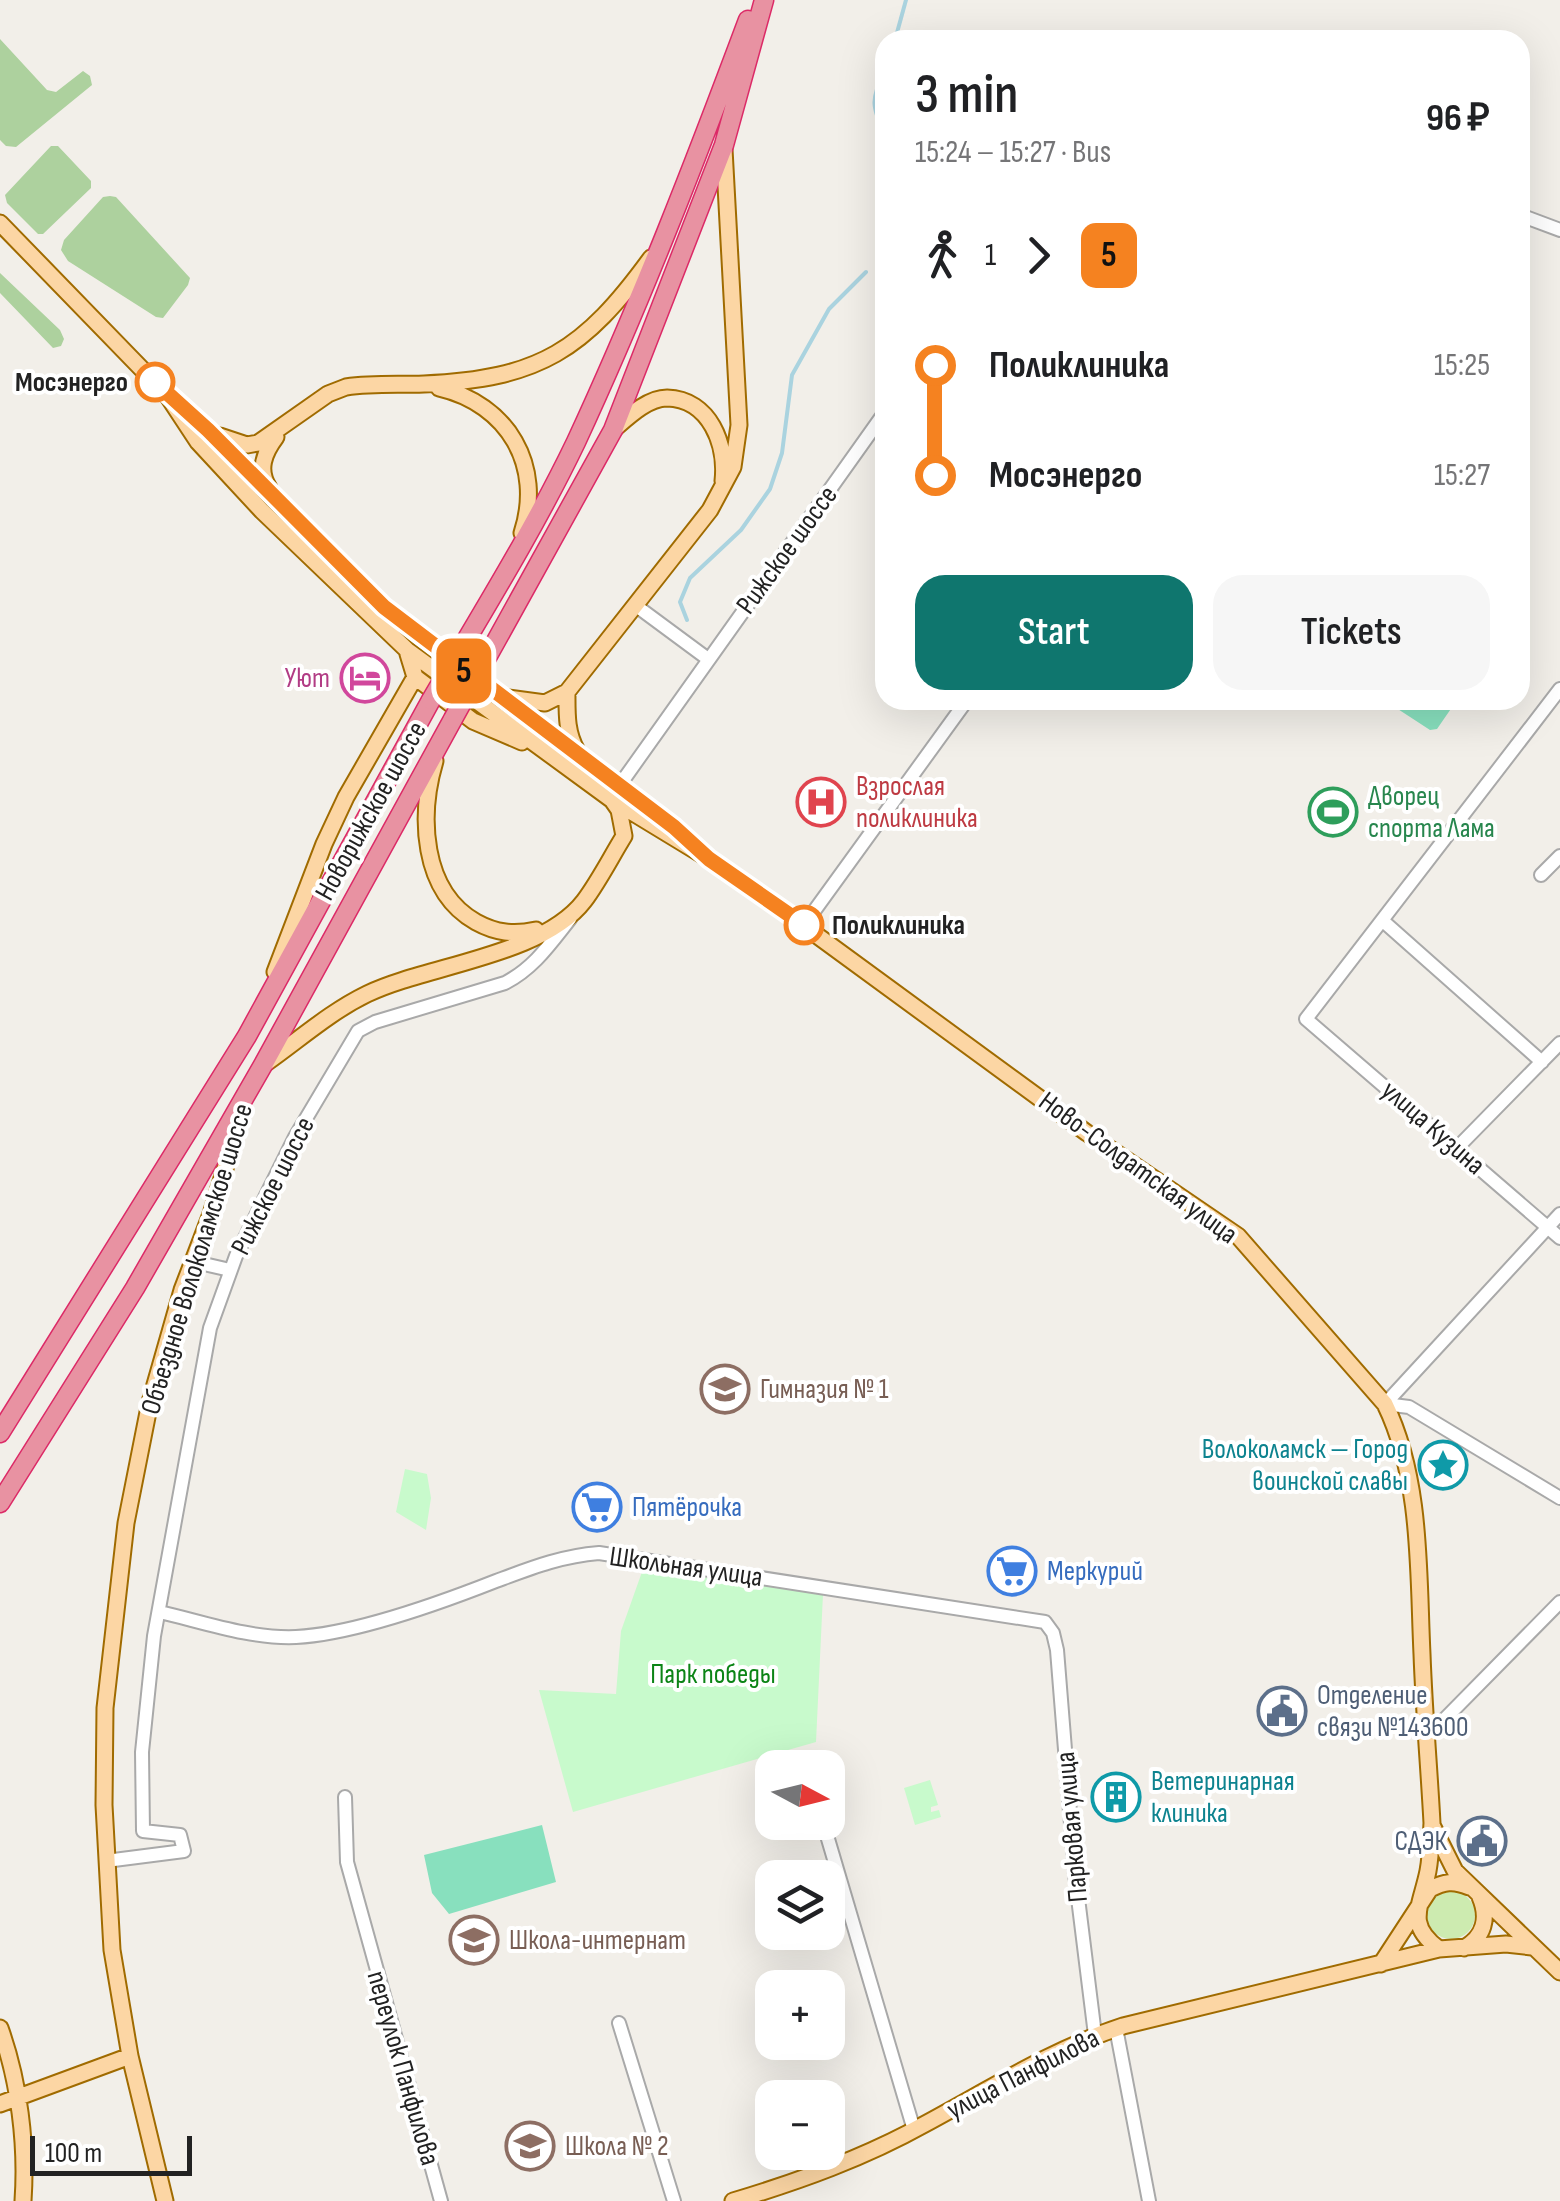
<!DOCTYPE html>
<meta charset="utf-8">
<style>
body{margin:0;font-family:"Sofia Sans Condensed",sans-serif;background:#f6f6f6;color:#202124;height:100vh;display:flex;flex-direction:column;font-size:38px;white-space:nowrap}
*{box-sizing:border-box;margin:0}
p{font-size:32px;color:#757577}
.icon{flex:none;width:55px;height:55px;fill:none;stroke:currentColor;stroke-width:2;stroke-linecap:round;stroke-linejoin:round}
.map{position:relative;flex:1;overflow:hidden}
.sheet{position:absolute;left:875px;top:30px;width:655px;height:680px;display:flex;flex-direction:column;background:#fff;border-radius:30px;box-shadow:0 10px 40px #0002}
.sheet>*{flex:none}
.badge{padding:0 20px;border-radius:15px;font-size:35px;line-height:65px}
.needle{width:65px;rotate:97deg}
.controls{position:absolute;left:755px;top:1750px;display:grid;gap:20px}
.controls a{display:grid;place-items:center;width:90px;height:90px;border-radius:20px;background:#fff;box-shadow:0 10px 40px #0002;font-size:50px}
.scale{position:absolute;left:30px;bottom:25px;width:162px;box-sizing:border-box;padding-left:10px;border:5px solid #222;border-top:0;font-size:28px;line-height:35px;white-space:nowrap;color:#222;-webkit-text-stroke:8px #fff;paint-order:stroke}
.map>.badge{position:absolute;translate:-50% -50%;box-shadow:0 0 0 5px #fff}
.legs{display:flex;align-items:center;gap:15px;height:110px;padding:0 40px;font-size:32px}
.legs p{margin-inline-start:auto}
.headline{display:flex;align-items:center;justify-content:space-between;height:170px;padding:0 40px}
h1{font-size:55px;font-weight:600;line-height:75px}
.button{display:flex;gap:20px;margin-top:auto;padding:20px 40px}
.button a{flex:1;height:115px;border-radius:30px;background:#0f766e;color:#fff;font-size:40px;font-weight:600;line-height:115px;text-align:center}
.button a+a{background:#f6f6f6;color:#202124}
ul{padding:0 40px;list-style:none}
li{display:flex;align-items:center;gap:35px;height:110px;font-size:38px}
li i{display:grid;place-items:center;width:15px;height:100%;margin:0 12px;background:currentColor}
li i::after{content:'';width:25px;height:25px;margin:-12px;border:8px solid;border-radius:50%;background:#fff}
li p{margin-inline-start:auto}
li:first-child i{background:linear-gradient(#0000 50%,currentColor 0)}
li:last-child i{background:linear-gradient(currentColor 50%,#0000 0)}
.map>svg:first-child{display:block}
</style>
<div class="map">
<svg width="1560" height="2201" viewBox="0 0 1560 2201">
<rect width="100%" height="100%" fill="#f2efe9"/>
<path fill="#cdebb0" d="M1427 1915a24 24 0 1 1 48 0a24 24 0 1 1-48 0Z"/>
<path fill="#add19e" d="M0,39L47,90L56,92L83,71L90,76L92,85L16,147L6,146L0,140Z
M51,146H58L91,181V188L43,234H38L7,203L5,195Z
M110,196L116,197L190,278L188,285L163,318L156,317L68,261L61,250L64,240L103,197Z
M0,273L60,330L64,339L61,346L53,348L0,293Z"/>
<path fill="#c8facc" d="M405,1469L427,1474L431,1498L426,1530L396,1512Z
M643,1569L823,1594L816,1742L573,1812L539,1690L616,1694L621,1631Z
M930,1780L938,1805L931,1807V1812L939,1810L941,1817L915,1825L904,1788Z"/>
<path fill="#88e0be" d="M1384,700H1457L1437,729L1430,730Z
M542,1825L556,1882L449,1914L432,1893L424,1855Z"/>
<g fill="none" stroke-linecap="round" stroke-linejoin="round">
<path stroke="#aad3df" stroke-width="4" d="M895,40L906,0
M885,72C870,99 872,107 885,136
M687,620L680,602L690,578L741,530L770,489L782,453L792,375L829,309L866,272"/>
<g stroke="#a9a9a9" stroke-width="16">
<path id="minor" d="M1520,215L1560,230
M635,605L708,659
M1560,689L1306,1019L1560,1238
M619,786L885,412
M1541,875L1560,856
M1383,921L1542,1062
M804,925L967,700
M1457,1148L1560,1043
M191,1261L230,1270
M1385,1404L1560,1214
M1385,1404L1409,1407L1560,1498
M160,1612C203,1622 251,1639 296,1637C355,1634 440,1603 496,1581C531,1568 561,1556 599,1553L1045,1622L1053,1633L1057,1650L1075,1874L1095,2035
M1428,1736L1560,1602
M345,1797L347,1862L441,2201
M823,1822L914,2130
M106,1861L184,1851L180,1835L143,1831L142,1752L154,1636L210,1328L236,1256L295,1137L358,1031L375,1022L505,983C534,968 550,944 570,919
M619,2023L674,2201
M1116,2028L1149,2201"/>
</g>
<g stroke="#a06b00" stroke-width="19">
<path id="major" d="M0,223L167,395L208,430L384,607L688,840
M439,388C508,404 544,466 522,533
M167,395L198,442L262,511L407,650L612,800L709,859L785,912L1087,1133L1238,1236L1385,1404C1422,1480 1418,1572 1422,1654C1424,1711 1429,1767 1432,1823C1431,1839 1431,1855 1428,1871C1421,1906 1405,1924 1439,1949
M613,430C627,418 647,398 667,398C710,399 727,445 723,481
M220,436L247,445L258,443L328,394L346,387C373,383 397,385 424,384C540,379 584,350 651,258
M269,488C257,470 264,453 276,437
M415,677L473,721L522,742
M567,692C567,713 566,732 577,751
M508,698L545,703L567,692L710,510L733,467L739,425L724,149
M435,761C419,815 421,891 476,922C496,933 514,935 536,930
M275,972L324,844L346,797L415,677L408,654
M266,1063C300,1039 330,1012 367,994C427,965 542,956 584,901C599,881 611,857 624,836L619,810L612,800
M1433,1827L1455,1871L1560,1972
M1464,1948C1484,1937 1489,1918 1480,1897
M1381,1964L1430,1889C1444,1882 1453,1880 1469,1887
M0,2028C19,2081 27,2144 23,2201
M0,2104L130,2056
M165,2201L130,2056L112,1950L104,1805L105,1708L126,1523L150,1402L182,1290L211,1214L243,1110
M733,2201C800,2181 864,2158 925,2124C990,2089 1053,2049 1123,2026L1439,1949L1506,1944L1532,1947"/>
</g>
<g stroke="#dc2a67" stroke-width="21">
<path id="highway" d="M458,654C499,585 541,515 576,442C640,304 695,162 748,20
M480,670L613,430L724,145L764,0
M0,1433L247,1036L431,700
M0,1503L135,1288L263,1065L453,719"/>
</g>
<use href="#minor" stroke="#fff" stroke-width="12"/>
<use href="#major" stroke="#fcd6a4" stroke-width="15"/>
<use href="#highway" stroke="#e892a2" stroke-width="18"/>
<g stroke="#dc2a67" stroke-width="21" stroke-linecap="butt">
<path id="highway-bridge" d="M431,700L458,654
M453,719L480,670"/>
</g>
<use href="#highway-bridge" stroke="#e892a2" stroke-width="18"/>
</g>
<g fill="none" stroke-linecap="round" stroke-linejoin="round">
<g stroke="#fff" stroke-width="22">
<path id="line-1" d="M155,382L208,430L384,607L674,827L709,859L804,925"/>
</g>
<use href="#line-1" stroke="#f58220" stroke-width="15"/>
</g>
<defs>
<g id="hotel-ring" transform="scale(2.5)"><circle r="9.5" fill="#fff" stroke="#d1479c" stroke-width="1.5"/><path d="M-6-4.5h1.5V1H6V5H4.5V3h-9V5H-6ZM-4 0a1.8 1.8 0 1 1 3.6 0ZM.5 0V-2.5h3Q6-2.5 6 0Z" fill="#d1479c"/></g>
<g id="hospital-ring" transform="scale(2.5)"><circle r="9.5" fill="#fff" stroke="#e0444e" stroke-width="1.5"/><path d="M-5-5h3v3.5h4V-5h3V5h-3V1.5h-4V5h-3Z" fill="#e0444e"/></g>
<g id="stadium-ring" transform="scale(2.5)"><circle r="9.5" fill="#fff" stroke="#2e9e5b" stroke-width="1.5"/><path d="M0-5a6.5 5 0 1 0 0 10a6.5 5 0 1 0 0-10ZM-3.5-1.8h7v3.6h-7Z" fill="#2e9e5b"/></g>
<g id="school-ring" transform="scale(2.5)"><circle r="9.5" fill="#fff" stroke="#8d6e63" stroke-width="1.5"/><path d="M0-5L7-2L0 1L-7-2ZM-4 1L0 2.5L4 1V4Q0 6-4 4Z" fill="#8d6e63"/></g>
<g id="sight-ring" transform="scale(2.5)"><circle r="9.5" fill="#fff" stroke="#0f9aa8" stroke-width="1.5"/><path d="M0-6L1.8-2.2L6-1.7L2.9 1.2L3.7 5.4L0 3.3L-3.7 5.4L-2.9 1.2L-6-1.7L-1.8-2.2Z" fill="#0f9aa8"/></g>
<g id="supermarket-ring" transform="scale(2.5)"><circle r="9.5" fill="#fff" stroke="#3f7fe0" stroke-width="1.5"/><path d="M-6-5.5h2.5l.6 2H6L4.5 2H-2.5L-4.4-4H-6ZM-1.5 3.2a1.3 1.3 0 1 0 .1 0ZM3 3.2a1.3 1.3 0 1 0 .1 0Z" fill="#3f7fe0"/></g>
<g id="civic-ring" transform="scale(2.5)"><circle r="9.5" fill="#fff" stroke="#5c6f8a" stroke-width="1.5"/><path d="M-.6-6.5H3V-4.5H.6V-3L4-1V1h2V6H-6V1h2V-1L-.6-3ZM-1.2 2.5V6h2.4V2.5Z" fill="#5c6f8a"/></g>
<g id="building-ring" transform="scale(2.5)"><circle r="9.5" fill="#fff" stroke="#0f9aa8" stroke-width="1.5"/><path d="M-4-6H4V6H1V3H-1V6H-4ZM-2.5-4.3h1.7v1.8h-1.7ZM.8-4.3h1.7v1.8H.8ZM-2.5-1h1.7V.8h-1.7ZM.8-1h1.7V.8H.8Z" fill="#0f9aa8"/></g>
</defs>
<g fill-rule="evenodd">
<use href="#hotel-ring" x="365" y="678"/>
<use href="#hospital-ring" x="821" y="802"/>
<use href="#stadium-ring" x="1333" y="812"/>
<use href="#school-ring" x="725" y="1389"/>
<use href="#sight-ring" x="1443" y="1465"/>
<use href="#supermarket-ring" x="597" y="1507"/>
<use href="#supermarket-ring" x="1012" y="1571"/>
<use href="#civic-ring" x="1282" y="1711"/>
<use href="#building-ring" x="1116" y="1797"/>
<use href="#civic-ring" x="1482" y="1841"/>
<use href="#school-ring" x="474" y="1940"/>
<use href="#school-ring" x="530" y="2146"/>
</g>
<g fill="#fff" stroke="#f58220" stroke-width="5">
<circle cx="155" cy="382" r="18"/>
<circle cx="804" cy="925" r="18"/>
</g>
<g text-anchor="middle" dominant-baseline="central" stroke-width="8" stroke-linejoin="round" paint-order="stroke">
<g font-size="28" font-weight="bold" fill="#222" stroke="#fff" text-anchor="end">
<text x="128" y="382">Мосэнерго</text>
<text x="832" y="925" text-anchor="start">Поликлиника</text>
</g>
<g font-size="28" fill="#222" stroke="#fff">
<text transform="translate(787 550) rotate(-54)">Рижское шоссе</text>
<text transform="translate(371 811) rotate(-61)">Новорижское шоссе</text>
<text transform="translate(1433 1128) rotate(41)">улица Кузина</text>
<text transform="translate(1138 1168) rotate(36)">Ново-Солдатская улица</text>
<text transform="translate(273 1186) rotate(-63)">Рижское шоссе</text>
<text transform="translate(197 1259) rotate(-73)">Объездное Волоколамское шоссе</text>
<text transform="translate(686 1567) rotate(8)">Школьная улица</text>
<text transform="translate(1072 1827) rotate(-95)">Парковая улица</text>
<text transform="translate(403 2068) rotate(74)">переулок Панфилова</text>
<text transform="translate(1023 2074) rotate(-27)">улица Панфилова</text>
</g>
<g font-size="28" fill="#b23c85" stroke="#fff" text-anchor="end">
<text x="330" y="678">Уют</text>
</g>
<g font-size="28" fill="#be3a42" stroke="#fff" text-anchor="start">
<text x="856" y="786">Взрослая<tspan x="856" dy="32">поликлиника</tspan></text>
</g>
<g font-size="28" fill="#27864d" stroke="#fff" text-anchor="start">
<text x="1368" y="796">Дворец<tspan x="1368" dy="32">спорта Лама</tspan></text>
</g>
<g font-size="28" fill="#785e54" stroke="#fff" text-anchor="start">
<text x="760" y="1389">Гимназия № 1</text>
<text x="509" y="1940">Школа-интернат</text>
<text x="565" y="2146">Школа № 2</text>
</g>
<g font-size="28" fill="#0d838f" stroke="#fff" text-anchor="end">
<text x="1408" y="1449">Волоколамск — Город<tspan x="1408" dy="32">воинской славы</tspan></text>
<text x="1151" y="1781" text-anchor="start">Ветеринарная<tspan x="1151" dy="32">клиника</tspan></text>
</g>
<g font-size="28" fill="#366cbe" stroke="#fff" text-anchor="start">
<text x="632" y="1507">Пятёрочка</text>
<text x="1047" y="1571">Меркурий</text>
</g>
<g font-size="28" fill="#0c8416" stroke="#fff">
<text x="713" y="1674">Парк победы</text>
</g>
<g font-size="28" fill="#4e5e75" stroke="#fff" text-anchor="start">
<text x="1317" y="1695">Отделение<tspan x="1317" dy="32">связи №143600</tspan></text>
<text x="1447" y="1841" text-anchor="end">СДЭК</text>
</g>
</g>
</svg>
<div class="controls">
<a><svg class="needle" viewBox="-14 -14 28 28"><path d="M0-13l5 13h-10z" fill="#e53935"/><path d="M0 13l5-13h-10z" fill="#757577"/></svg></a>
<a><svg class="icon" aria-label="layers" viewBox="0 0 24 24"><path d="M12 4l9 5-9 5-9-5zM3 14l9 5 9-5"/></svg></a>
<a>+</a>
<a>−</a>
</div>
<div class="scale">100 m</div>
<b class="badge" style="left:464px;top:671px;background:#f58220;color:#111">5</b>
<section class="sheet">
<div class="headline"><div><h1>3 min</h1><p>15:24 – 15:27 · Bus</p></div><b>96 ₽</b></div>
<div class="legs"><svg class="icon" aria-label="walk" viewBox="0 0 24 24"><circle cx="13" cy="4" r="2"/><path d="M13 8l-2 6 4 7M11 14l-3 7M7 12l3-4h3l4 4"/></svg>1<svg class="icon" aria-label="forward" viewBox="0 0 24 24"><path d="M9 5l7 7-7 7"/></svg><b class="badge" style="background:#f58220;color:#111">5</b></div>
<ul>
<li><i style="color:#f58220"></i><b>Поликлиника</b><p>15:25</p></li>
<li><i style="color:#f58220"></i><b>Мосэнерго</b><p>15:27</p></li>
</ul>
<div class="button"><a>Start</a><a>Tickets</a></div>
</section>
</div>
